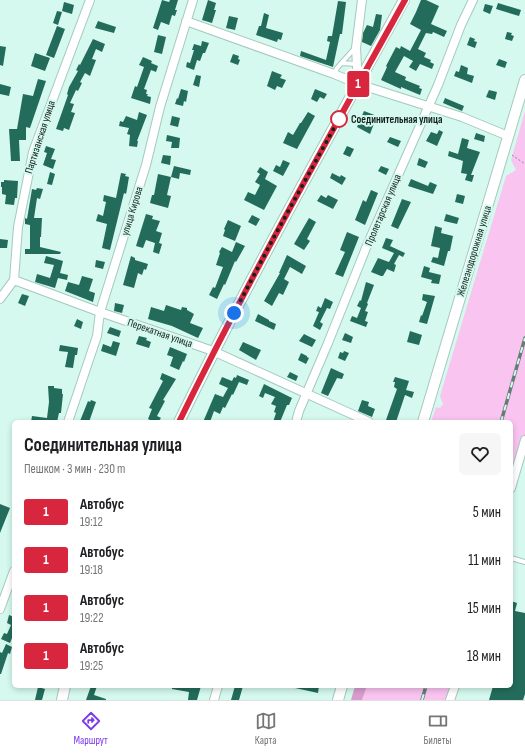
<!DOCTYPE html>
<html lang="ru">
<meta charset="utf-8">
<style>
body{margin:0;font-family:"Sofia Sans Condensed",sans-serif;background:#f6f6f6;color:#202124;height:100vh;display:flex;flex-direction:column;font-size:15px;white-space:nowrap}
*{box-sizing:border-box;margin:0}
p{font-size:13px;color:#757577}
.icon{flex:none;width:22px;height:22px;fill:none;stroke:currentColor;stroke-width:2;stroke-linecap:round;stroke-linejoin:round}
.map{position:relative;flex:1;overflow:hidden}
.details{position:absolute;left:12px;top:420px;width:501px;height:268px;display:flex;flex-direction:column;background:#fff;border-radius:6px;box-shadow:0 2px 6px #0003}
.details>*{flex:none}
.badge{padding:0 8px;border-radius:3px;font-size:14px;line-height:26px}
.you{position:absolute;width:20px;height:20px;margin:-10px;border:3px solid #fff;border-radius:50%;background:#1a73e8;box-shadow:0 0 0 6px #1a73e833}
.map>.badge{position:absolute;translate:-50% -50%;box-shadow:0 0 0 2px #fff}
.round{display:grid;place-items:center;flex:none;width:42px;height:42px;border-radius:6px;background:#f6f6f6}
.overview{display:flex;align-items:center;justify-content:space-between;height:68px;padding:0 12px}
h1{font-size:19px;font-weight:700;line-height:30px}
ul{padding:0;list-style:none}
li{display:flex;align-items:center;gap:12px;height:48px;padding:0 12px}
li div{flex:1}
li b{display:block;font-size:15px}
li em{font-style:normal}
li .badge{min-width:44px;font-weight:700;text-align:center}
.tab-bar{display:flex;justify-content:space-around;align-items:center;height:56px;border-top:1px solid #e0e0e0;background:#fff;font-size:11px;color:#757577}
.tab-bar a{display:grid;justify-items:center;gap:2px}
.tab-bar .current{color:#7c3aed}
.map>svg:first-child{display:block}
</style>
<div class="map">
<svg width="525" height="700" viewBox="0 0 525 700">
<rect width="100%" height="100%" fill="#d5f9ee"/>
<path fill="#fac4f1" d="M525,111V440L511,488V422H431L436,407L440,408L443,404L440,396L506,176L516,170L511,160Z
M367,686H455L450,700H362Z"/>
<path fill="#d89dce" d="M355,686H367L362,700H351Z"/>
<path fill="#236c5b" d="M162,0L169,2L170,0H178L175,10H177L175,16L172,15L169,25L161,22L158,30L153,28Z
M208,0L216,3L214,10H216L212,23L202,20Z
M421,0H426L439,6L431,24L447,31L444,37L433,32L432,34L426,33L418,49L426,53L424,57L431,60L430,62L434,64L432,69L420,64L416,71L409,67L413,61L404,56L395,72L406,77L405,80L420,86L419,88L422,89L420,95L401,87V89L381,80L387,67L386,66L396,47L400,49L401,46L410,51L421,30L410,24L416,12Z
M338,1L346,2L342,34H340L333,67L300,56L301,51L326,60L330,42L327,41L328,36H332Z
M64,2L74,5L72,14L62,11Z
M498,3L521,10L519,16L496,9Z
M485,4L493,6L490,14L483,11Z
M57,11L62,12L58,25L53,23Z
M264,13L269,15L266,28L283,33L281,40L278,39L277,42L256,35L259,26H261Z
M376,14L382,15L380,30L371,46L362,42L363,33L367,25L373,27Z
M229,16L238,18L235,30L226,28Z
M98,21L116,27L114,33L95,28Z
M57,26L65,29L54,58L46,55Z
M507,32L512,33L511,35L514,36L512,41L505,39Z
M158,35L166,37L162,54L154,52Z
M470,37L475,39L474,41L477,42L475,48L467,45Z
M93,39L105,44L102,52L96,49L92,59L96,60L90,76L85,73L80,82L82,83L78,91L76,90L70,103L74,104L71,112L75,113L69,130L64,128L63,131L56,129L68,95L67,94L69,87L78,71L76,70L79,64L80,65Z
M202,41L209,43L205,53H203L200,61L197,60L194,70L186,67L187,62L190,63L194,50H192L194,44L201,46Z
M0,46L6,47L3,66L0,65Z
M35,53L50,58L45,71L31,66Z
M233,54L239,56L238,59L240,60L238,65L230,62Z
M143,57L152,61L151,63L158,66L156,72L151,70L144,89L147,90L146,94H148L147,96L151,97L150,104L131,98L135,86L137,87L144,67L139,65Z
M499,59L507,62L505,68L496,65Z
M461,65L468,68L467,74L474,76L472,83L454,76L456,71L459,72Z
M272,71L282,75L280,78L286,80L282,88L277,86L275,90L267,86Z
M196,75L201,76L199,87L193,85Z
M38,79L46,81L44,87L30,128L26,127V140H19L20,161H11L9,129H17L23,94L33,96Z
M0,84L11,87L9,96L0,94Z
M181,89L188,91L186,102L184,101L183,106L175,104L177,98L178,99Z
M315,89L327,94L324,99L320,97L317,102L311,99Z
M489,90L497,92L495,100L486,97Z
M445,98L464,106L462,111L443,103Z
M364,111L377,116L370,134L357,127Z
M139,112L147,115L137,141H138L137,147L129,146L130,135L127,134L129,128L119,126L120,121L123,122L126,116L137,120Z
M308,112L315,116L297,149L283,143L288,132L293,135L300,123H301Z
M172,116L180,118L178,127L170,125Z
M439,130L443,132L437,146L426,141L431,132L437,134Z
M476,133L485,136L484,142L474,139Z
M167,135L180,138L179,148H171L172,142L166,141Z
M390,137L401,141L398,147L387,142Z
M462,138L469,140L467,148L480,152L471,175H474L472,182L465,180L467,174L461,173L463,161L448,156L449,151L458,154Z
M46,146L55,149L51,159L56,160L53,169L43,165L47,153L44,152Z
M347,146L354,149L350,157L343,154Z
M163,155L171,156L170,165L161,163Z
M419,158L428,162L425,168L417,165Z
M283,160L290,163L283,176L273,171L276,165L280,167Z
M174,166L191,170L190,175L180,173L179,179L171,177Z
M381,166L389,169L386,175L378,171Z
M260,167L268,172L265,179L277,186L264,210L244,200L248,192L255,195L260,185L255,182L260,174L257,172Z
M50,172L55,174L52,185L47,184Z
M121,173L126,174L125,176L129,177L127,189L126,194L124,193L110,250L102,248L107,224L96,221L98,214L103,216L106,202L103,201L104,195L116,198Z
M332,173L340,177L341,175L346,178L342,185L330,178Z
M158,174L171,177L167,195L171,196L168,208L150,203L152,195H154Z
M411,179L428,186L430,182L437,185L433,194L408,186Z
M4,180L18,181L17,198H15L14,205L5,204L6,195L2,194V187H1V182H4Z
M37,188L43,189L40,199L37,198L34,218H42L41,237H40V247L61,252L60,254H25V249H30V225L25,224V218L27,219L32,189L36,190Z
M371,190L378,193L365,225L355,220L363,200L366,202Z
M457,194L465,196L463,204L455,202Z
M321,195L326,198L328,195L338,200L333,209L317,201Z
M402,199L411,202L398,229L391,226Z
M146,214L153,216L152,219L160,221L156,231L162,233L159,243L162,244L159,254L153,252L155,243L146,240L143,248L136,246Z
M446,214L459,218L457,224L444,221Z
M252,215L260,219L256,226L248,222Z
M309,218L316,222L307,239L310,241L304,250L294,244Z
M228,220L241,226L235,241L223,236L225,230L224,229Z
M435,226L442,228L441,233L453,236L450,251H448L444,266L431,262L433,257L438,258L440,248L431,246Z
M347,232L359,237L343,277L335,274L345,252L340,250Z
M386,238L393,240L390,246L405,253L403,257L399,255L394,264L396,265L394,272L387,269L383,276H381L371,272L378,258L389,262L394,253L382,248Z
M0,239L8,240L7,248H0Z
M236,242L245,246L236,262L235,261L225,285L224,284L217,299L209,295L213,287L215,288L223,267L216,265L220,253L219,252L222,247L232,252Z
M287,255L306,266L302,274L290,267L284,279L289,282L283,295L279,293L272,306L264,301L280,273H279Z
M46,256L63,261L60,273L68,275L67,280L58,278L55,288L35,282L37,274L50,278L54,265L44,263Z
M131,256L135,258V260L148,264L146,270L144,269L142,275L138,273L134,288L123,285Z
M96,260L105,262L103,269L95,267Z
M424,266L430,268L429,272L441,275L439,284L431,283L432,280L421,277Z
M82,276L93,279L89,291L95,293L93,302L65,291L68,282L79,285Z
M366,282L374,285L367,303L368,304L365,311L368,312L365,321L368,322L366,327L350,321L352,316L357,318L361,308L357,306L360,300L361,301Z
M22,294L29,296L25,306L18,303Z
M423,294L435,296L427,324L419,322L421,315L422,316L427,302L422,300Z
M325,298L333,302L330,309L327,308L320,322L323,324L320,330L313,326L319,312L316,311L318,306L321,308Z
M115,303L124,305L122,313L114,311Z
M166,305L181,310L182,307L187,308V310L194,314L190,323L203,328L198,338L172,326L148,319L151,307L164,311Z
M258,314L269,320V321L276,324L274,330L255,321Z
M77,319L83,322L81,329L74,326Z
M110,327L121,331L119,337L107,333Z
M410,331L422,335L419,345L407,342Z
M345,333L353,337L351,343L342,340Z
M304,334L316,340L312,347L299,341Z
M139,336L147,338L146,340L151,342L149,348L136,344Z
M113,341L120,343L116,356L101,351L103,344L111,347Z
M243,342L261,350L256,360L239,350Z
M60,345L78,348L77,355H75L73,368L65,367L68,352L59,351Z
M170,347L187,354L184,362L183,361L179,370L170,366L173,357L167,355Z
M344,351L349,353L345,361L338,358L340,352L343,353Z
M301,353L307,356V357L309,358L306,364L298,360Z
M331,368L344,374L342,379L337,378L328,396L321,393Z
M290,372L298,376L296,381L287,377Z
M162,373L176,379L163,400L165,401L157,416L161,418L158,422H154L148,419L152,409L149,408L163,381L160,379Z
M237,375L249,380L247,385L239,382L233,395L232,394L225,408L223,407L220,414L214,411L210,422H203L215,394L223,397L228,388L219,384L222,377L232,381L234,377L236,378Z
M395,377L409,381L406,390L414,392L412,398L405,395L396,422L386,420L397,389L394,387L395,382H393Z
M264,384L292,398L289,405H287L280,422H273L276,413L274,412L276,406L271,404L275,397L265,393L263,398L259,396Z
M48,386H54V388L62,389V394H63L61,413H59L57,422H31L32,416L47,418L49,402Z
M91,400L96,402L89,422L80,421L88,401L90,402Z
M362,400L369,402L368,406L375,409L372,417L358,411Z
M0,504L10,508L0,533Z
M511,601L517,603L515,611L525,613V694L523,700H489L493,686H511Z
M9,615L14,617V633L10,643L1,639L4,633L7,634L11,625L7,623Z
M6,644L12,647L10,654L8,653L1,674H0V652L2,653Z
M91,686H97L94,695L106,699V700H86Z
M172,686H201L197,700H188L189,692L172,689Z
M235,686H243L239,700H231Z
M295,686H319L318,693L295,688Z
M38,687L45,689L42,700H35Z"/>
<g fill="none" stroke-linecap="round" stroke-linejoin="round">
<g stroke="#a5c9be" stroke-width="6">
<path id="service" d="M342,63L356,64
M334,74L337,68L355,48
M511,558L525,562"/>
</g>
<g stroke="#a5c9be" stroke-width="10">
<path id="minor" d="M186,21L334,74L358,84L462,117L508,136
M358,84L356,48L362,0
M14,280L100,312L213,351L369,422
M0,299L14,280L18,227L33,152L90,0
M68,422L97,336L100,312L146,165L160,107L193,0
M296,422L299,411L328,343L368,243L438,85L461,25L473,0
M511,488L525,440
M0,609L14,571
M214,700L218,686
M450,700L455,686"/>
</g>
<g stroke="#a5c9be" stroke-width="12">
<path id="tertiary" d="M179,422C249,279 327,140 404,0
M423,422L525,80
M62,700L65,686
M338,700L342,686"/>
</g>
<path stroke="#78918a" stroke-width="1" stroke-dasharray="2 2" stroke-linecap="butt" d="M512,155L525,164"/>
<use href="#service" stroke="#fff" stroke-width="4"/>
<use href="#minor" stroke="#fff" stroke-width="8"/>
<use href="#tertiary" stroke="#fff" stroke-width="10"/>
<g stroke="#657c75" stroke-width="3.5">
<path id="rail" d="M501,422L525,338
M422,700L426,686"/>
</g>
<use href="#rail" stroke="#d5f9ee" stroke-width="2" stroke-dasharray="6" stroke-linecap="butt"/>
</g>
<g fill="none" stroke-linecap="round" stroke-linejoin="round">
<g stroke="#fff" stroke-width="9">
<path id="line" d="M179,422C249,279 327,140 405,0"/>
</g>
<use href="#line" stroke="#d7263d" stroke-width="6"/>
<path stroke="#15231f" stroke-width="4" stroke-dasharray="0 7.2" d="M234,313L274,237L339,119"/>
</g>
<circle fill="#fff" stroke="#d7263d" stroke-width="2" cx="339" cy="119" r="8"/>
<g text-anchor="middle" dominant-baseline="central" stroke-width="4" stroke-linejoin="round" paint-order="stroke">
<g font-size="11" font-weight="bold" fill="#15231f" stroke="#d5f9ee" text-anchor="start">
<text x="351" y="119">Соединительная улица</text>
</g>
<g font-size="11" fill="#15231f" stroke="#d5f9ee">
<text transform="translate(40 137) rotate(-72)">Партизанская улица</text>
<text transform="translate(383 210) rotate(-67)">Пролетарская улица</text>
<text transform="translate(132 211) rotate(-73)">улица Кирова</text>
<text transform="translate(474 251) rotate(-73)">Железнодорожная улица</text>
<text transform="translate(160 333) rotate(19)">Перекатная улица</text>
</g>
</g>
</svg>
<div class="you" style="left:234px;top:313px"></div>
<b class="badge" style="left:358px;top:84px;background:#d7263d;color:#fff">1</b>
<section class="details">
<div class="overview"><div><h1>Соединительная улица</h1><p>Пешком · 3 мин · 230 m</p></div><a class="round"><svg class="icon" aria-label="heart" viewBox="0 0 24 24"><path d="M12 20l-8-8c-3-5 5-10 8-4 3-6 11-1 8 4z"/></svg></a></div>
<ul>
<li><span class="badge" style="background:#d7263d;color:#fff">1</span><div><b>Автобус</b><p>19:12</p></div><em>5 мин</em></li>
<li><span class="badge" style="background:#d7263d;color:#fff">1</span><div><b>Автобус</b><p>19:18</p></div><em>11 мин</em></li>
<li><span class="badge" style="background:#d7263d;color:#fff">1</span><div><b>Автобус</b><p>19:22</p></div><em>15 мин</em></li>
<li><span class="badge" style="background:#d7263d;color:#fff">1</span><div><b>Автобус</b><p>19:25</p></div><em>18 мин</em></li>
</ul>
</section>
</div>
<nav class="tab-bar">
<a class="current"><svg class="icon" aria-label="directions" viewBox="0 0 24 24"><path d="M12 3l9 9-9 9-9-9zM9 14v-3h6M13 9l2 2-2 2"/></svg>Маршрут</a>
<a><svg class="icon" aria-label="map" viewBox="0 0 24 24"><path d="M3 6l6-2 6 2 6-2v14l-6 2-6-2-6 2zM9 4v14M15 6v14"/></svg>Карта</a>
<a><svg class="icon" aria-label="tickets" viewBox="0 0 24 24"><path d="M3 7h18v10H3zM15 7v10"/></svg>Билеты</a>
</nav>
